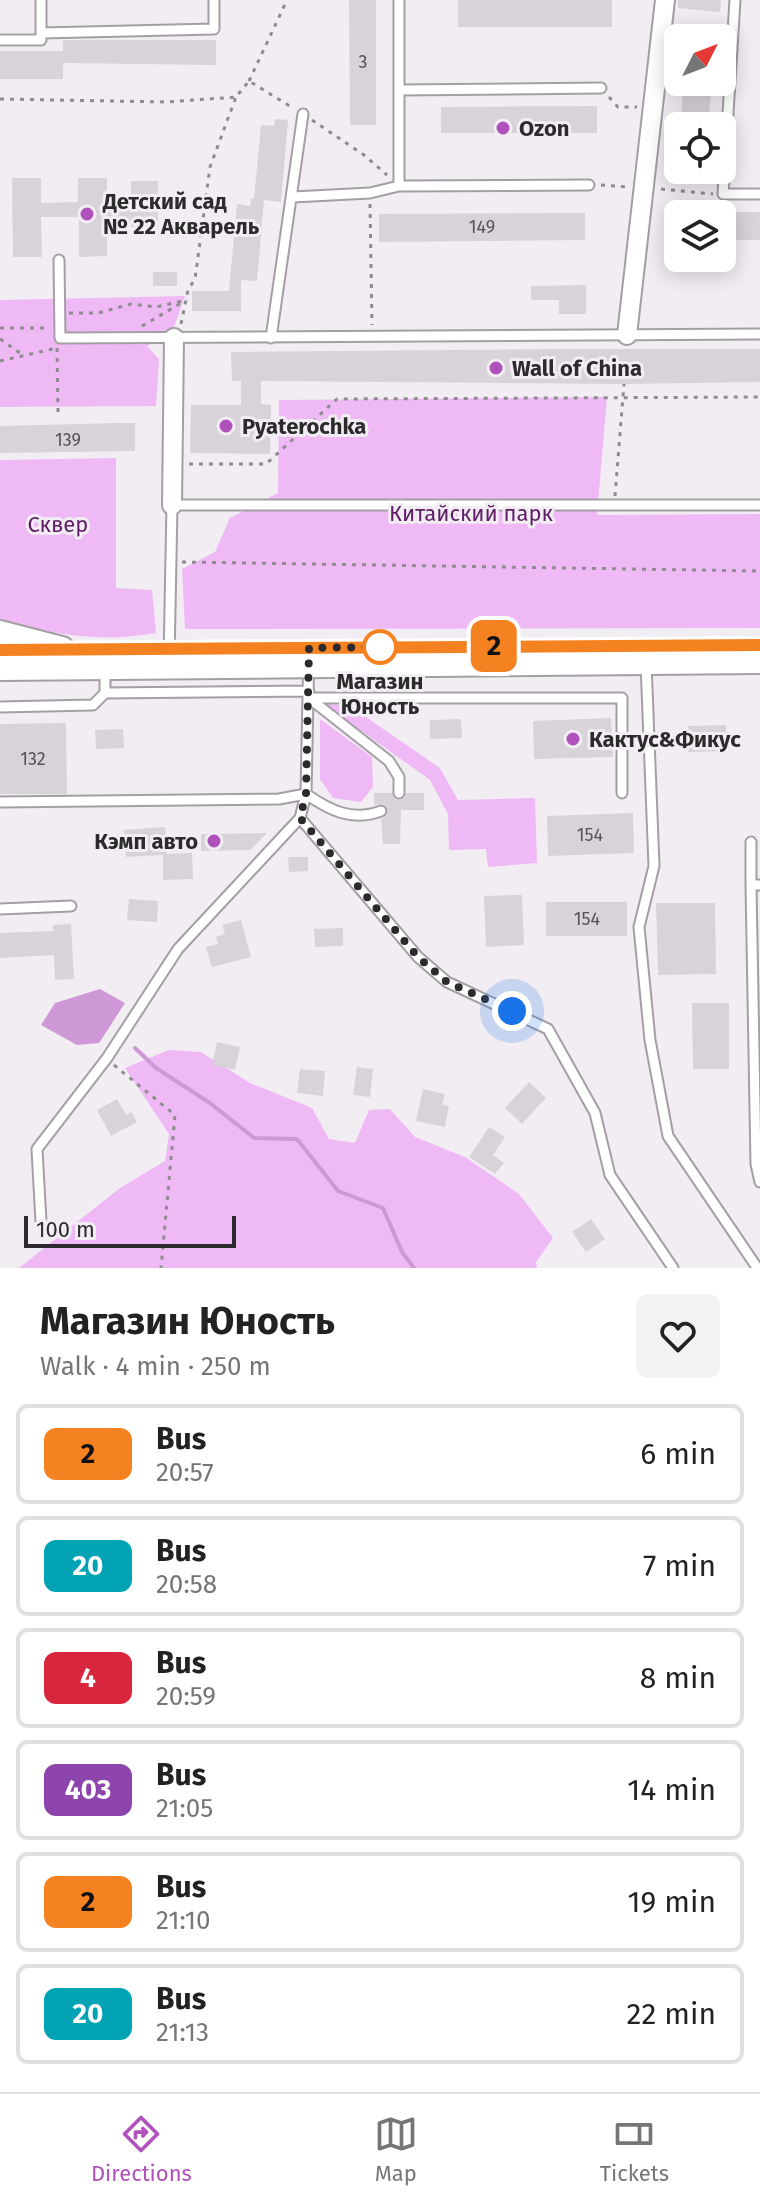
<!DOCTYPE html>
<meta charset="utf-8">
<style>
body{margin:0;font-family:"Fira Sans",sans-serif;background:#f2f2f2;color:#222;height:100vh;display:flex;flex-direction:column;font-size:30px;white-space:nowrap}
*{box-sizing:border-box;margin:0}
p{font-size:26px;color:#767676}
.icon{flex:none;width:44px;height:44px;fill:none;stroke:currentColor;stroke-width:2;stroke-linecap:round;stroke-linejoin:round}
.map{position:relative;height:1268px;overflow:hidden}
.details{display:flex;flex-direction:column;background:#fff;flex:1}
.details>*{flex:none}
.badge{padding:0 16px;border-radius:12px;font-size:28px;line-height:52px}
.needle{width:52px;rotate:48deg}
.buttons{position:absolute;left:664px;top:24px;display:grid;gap:16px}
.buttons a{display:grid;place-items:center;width:72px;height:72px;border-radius:12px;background:#fff;box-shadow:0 4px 20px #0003;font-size:40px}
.scale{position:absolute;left:24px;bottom:20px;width:212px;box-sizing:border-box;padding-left:8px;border:4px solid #2c2a2c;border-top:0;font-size:22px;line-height:28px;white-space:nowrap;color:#2c2a2c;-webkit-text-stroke:6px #f2edf3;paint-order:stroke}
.you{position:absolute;width:40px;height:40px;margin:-20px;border:6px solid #fff;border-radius:50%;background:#1a73e8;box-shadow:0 0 0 12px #1a73e833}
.map>.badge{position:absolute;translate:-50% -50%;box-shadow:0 0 0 4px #fff}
.round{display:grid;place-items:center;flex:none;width:84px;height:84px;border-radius:12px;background:#f2f2f2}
.overview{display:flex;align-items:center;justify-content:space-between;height:136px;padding:0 40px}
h1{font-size:38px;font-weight:700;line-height:60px}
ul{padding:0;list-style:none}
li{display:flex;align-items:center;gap:24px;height:100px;margin:0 16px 12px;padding:0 24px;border:4px solid #e0e0e0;border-radius:12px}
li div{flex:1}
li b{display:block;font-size:30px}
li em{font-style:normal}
li .badge{min-width:88px;font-weight:700;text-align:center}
.dock{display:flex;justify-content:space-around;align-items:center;height:112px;border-top:2px solid #e0e0e0;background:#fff;font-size:22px;color:#767676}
.dock a{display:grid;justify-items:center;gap:4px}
.dock .selected{color:#af52bc}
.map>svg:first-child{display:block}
</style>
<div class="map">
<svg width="760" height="1268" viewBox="0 0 760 1268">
<rect width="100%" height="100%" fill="#f2edf3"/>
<path fill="#efb9f6" d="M185,296L172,333L147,346L159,359L156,406L0,407V300Z
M607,397L597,515L760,514V628L185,629L182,569L215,552L230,518L278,493L279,400Z
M116,458V588L152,590L156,633C102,643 52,635 0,619V460Z
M324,704L350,706L440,768L458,800L535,798L537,863L488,867L486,849L449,850L448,814L430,780Z
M320,719L372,757L373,787L361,802L333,798L320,779Z
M169,1050L201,1052L250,1083L312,1108L329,1139L355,1143L369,1110L390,1109L415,1137L465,1157L519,1194L553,1238L536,1262L537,1268H19L120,1188L165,1161L169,1134L125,1068Z"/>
<path fill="#ce98d6" d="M100,989L125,1003L99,1043L77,1045L41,1025L55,1003Z"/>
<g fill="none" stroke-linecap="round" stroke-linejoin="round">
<path stroke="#ce98d6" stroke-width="4" d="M135,1048L156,1068L210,1103L254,1138L297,1139L338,1191L383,1208L402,1252L414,1268"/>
</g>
<path fill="#d8d3d8" d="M349,0H376V125H350Z
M458,0H612V27H458Z
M678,0H721L720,12L678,8Z
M63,40H216V65L63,63V79H0V51H63Z
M684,82H712L708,126H680Z
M597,106V133H441V107Z
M275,119L288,120L281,202L264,200L257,281L241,280V311H192V291H229L237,204L250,206L251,198L254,199L261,125L274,126Z
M12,178H41V203L78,202V178H107V208L131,207V181H158V227H131V221H107V256L79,257V217H41L42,257H13Z
M722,212H760V240H722Z
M585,213V240L379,242V214Z
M153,272H177V286H153Z
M586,285V314H559V300H531V286Z
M553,349H760V382L624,384L261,381V404L271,405L270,454L190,453L191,405H241V381H232L231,352Z
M118,423H135V451L0,453V426Z
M611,718L613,757L534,759L533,721Z
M461,719L462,738L430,739V720Z
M66,723L67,794H0V724Z
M726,725L727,751L688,752V726Z
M123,729L124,748L96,749L95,730Z
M374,793H392L395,799L400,800L406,793H424V810H401L400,844H383L381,819L387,816L388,810L384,804L374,805Z
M633,813L634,853L548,856L547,816Z
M165,827L167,854L192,853L193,879L163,880V855L126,857L124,830Z
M267,833L250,850L201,851V834Z
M288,857H308V871L289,872Z
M522,895L524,945L486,947L484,896Z
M129,899L158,901L157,922L127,920Z
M546,902H627V936H546Z
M656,903H715L716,974L658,975Z
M241,920L251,957L212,967L206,947L218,944L216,937L225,934L222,925Z
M71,924L74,979L55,980L54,955L0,958V933L53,931V925Z
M343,928V946L315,947L314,929Z
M692,1003H729V1069H693Z
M217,1042L240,1047L235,1070L212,1065Z
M357,1067L373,1069L370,1097L353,1095Z
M300,1069L325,1071L323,1096L297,1093Z
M529,1082L546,1098L522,1124L505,1108Z
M423,1089L445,1094L442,1105L449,1106L445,1127L416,1121Z
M117,1099L126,1115L132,1112L137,1122L111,1136L97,1110Z
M489,1127L505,1137L493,1155L504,1163L495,1174L469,1157Z
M591,1219L605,1239L586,1252L572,1232Z"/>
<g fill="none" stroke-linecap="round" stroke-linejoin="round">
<g stroke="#a39fa4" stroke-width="13">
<path id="lane" d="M735,0L723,194H760
M41,33L214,29V0
M0,40H41V0
M399,90L601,88
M399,186L589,185
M293,197L370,193L399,186V0
M59,260L60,338L760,334
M271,338L303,114
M169,661L172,505H760
M646,663L654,866L639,927L650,1040L668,1136L756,1266
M105,693L309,691
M308,698H622V793
M309,698L389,761L399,777V793
M0,707L93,705L105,693V667
M0,802L279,799L306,794L309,648
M300,818L418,957L447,982L548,1029L595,1113L610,1175L673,1268
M751,842V885H760
M751,885L756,1164L760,1182
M0,909L71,906
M41,1222L37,1149L107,1058L178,949L300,818L306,794C329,810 352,822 381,811"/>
</g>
<g stroke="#a39fa4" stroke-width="22">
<path id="street" d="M627,335L665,0
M172,505L174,338"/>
</g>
<g stroke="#a39fa4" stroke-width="28">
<path id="secondary" d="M0,633L62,649"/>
</g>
<g stroke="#a39fa4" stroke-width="32">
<path id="primary" d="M0,666L760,659"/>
</g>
<path stroke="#8f8c90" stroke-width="3" stroke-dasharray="4 6" stroke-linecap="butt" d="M249,81L287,0
M609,97L618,107H637
M0,99L167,102L236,97L249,81L293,108
M312,120L364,155L387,175
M601,185L629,187
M661,189L713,194
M370,204L372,325
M69,313H98L131,304L156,307L187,300
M181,324L188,290L195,279L210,167L236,97
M142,326L183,302
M0,328H49
M0,339L23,355
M57,348L58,412
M0,361L57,348
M189,464H266L337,399L760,397
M615,496L624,384
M182,562L760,571
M114,1065L175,1115L161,1268"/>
<use href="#lane" stroke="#fff" stroke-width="9"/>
<use href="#street" stroke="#fff" stroke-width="18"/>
<use href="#secondary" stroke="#fff" stroke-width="24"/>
<use href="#primary" stroke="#fff" stroke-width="28"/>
</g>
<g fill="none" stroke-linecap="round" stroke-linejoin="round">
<g stroke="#fff" stroke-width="18">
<path id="line" d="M0,650L760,645"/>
</g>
<use href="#line" stroke="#f58220" stroke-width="12"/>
<path stroke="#2c2a2c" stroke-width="8" stroke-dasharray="0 14.4" d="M380,647L309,648L306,794L300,818L418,957L447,982L512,1011"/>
</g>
<g fill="#af52bc" stroke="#f2edf3" stroke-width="3">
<circle cx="503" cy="128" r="8"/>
<circle cx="87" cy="214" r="8"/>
<circle cx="496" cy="368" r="8"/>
<circle cx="226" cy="426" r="8"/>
<circle cx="573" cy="739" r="8"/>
<circle cx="214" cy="841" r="8"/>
</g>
<circle fill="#fff" stroke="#f58220" stroke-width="4" cx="380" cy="647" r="16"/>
<g text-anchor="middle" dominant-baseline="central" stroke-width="6" stroke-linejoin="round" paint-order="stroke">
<g font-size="18" fill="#575457">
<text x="363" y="62">3</text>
<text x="482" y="227">149</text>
<text x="68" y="440">139</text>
<text x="33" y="759">132</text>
<text x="590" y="835">154</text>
<text x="587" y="919">154</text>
</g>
<g font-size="22" font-weight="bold" fill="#2c2a2c" stroke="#f2edf3" text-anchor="start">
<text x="519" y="128">Ozon</text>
<text x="103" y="201">Детский сад<tspan x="103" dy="25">№ 22 Акварель</tspan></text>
<text x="512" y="368">Wall of China</text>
<text x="242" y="426">Pyaterochka</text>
<text x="589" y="739">Кактус&amp;Фикус</text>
<text x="198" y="841" text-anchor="end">Кэмп авто</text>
</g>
<g font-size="22" fill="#5f1d68" stroke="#f2edf3">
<text x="471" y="513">Китайский парк</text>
<text x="58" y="524">Сквер</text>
</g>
<g font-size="22" font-weight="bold" fill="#2c2a2c" stroke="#f2edf3">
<text x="380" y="681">Магазин<tspan x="380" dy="25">Юность</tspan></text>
</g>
</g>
</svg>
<div class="buttons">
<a><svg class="needle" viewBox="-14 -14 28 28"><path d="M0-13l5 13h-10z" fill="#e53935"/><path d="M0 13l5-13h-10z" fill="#767676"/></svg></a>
<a><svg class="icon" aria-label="locate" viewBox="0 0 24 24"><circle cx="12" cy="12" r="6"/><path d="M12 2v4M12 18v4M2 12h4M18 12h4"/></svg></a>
<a><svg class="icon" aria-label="layers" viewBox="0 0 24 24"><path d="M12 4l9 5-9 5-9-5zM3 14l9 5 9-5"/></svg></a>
</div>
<div class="scale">100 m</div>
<div class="you" style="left:512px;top:1011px"></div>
<b class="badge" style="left:494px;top:646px;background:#f58220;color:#111">2</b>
</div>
<section class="details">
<div class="overview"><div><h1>Магазин Юность</h1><p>Walk · 4 min · 250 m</p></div><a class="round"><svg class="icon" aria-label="heart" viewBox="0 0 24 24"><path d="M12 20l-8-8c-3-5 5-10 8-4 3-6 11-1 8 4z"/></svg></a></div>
<ul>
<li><span class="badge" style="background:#f58220;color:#111">2</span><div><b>Bus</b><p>20:57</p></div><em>6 min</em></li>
<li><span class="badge" style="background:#00a3b4;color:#fff">20</span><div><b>Bus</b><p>20:58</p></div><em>7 min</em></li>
<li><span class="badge" style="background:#d7263d;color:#fff">4</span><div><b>Bus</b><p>20:59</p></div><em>8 min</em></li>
<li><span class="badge" style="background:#8e44ad;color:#fff">403</span><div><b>Bus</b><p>21:05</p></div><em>14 min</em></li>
<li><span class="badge" style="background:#f58220;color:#111">2</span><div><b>Bus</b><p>21:10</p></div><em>19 min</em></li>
<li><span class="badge" style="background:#00a3b4;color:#fff">20</span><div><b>Bus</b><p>21:13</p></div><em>22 min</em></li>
</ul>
</section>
<nav class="dock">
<a class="selected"><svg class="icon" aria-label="directions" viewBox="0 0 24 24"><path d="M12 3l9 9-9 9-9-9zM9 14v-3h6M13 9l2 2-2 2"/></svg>Directions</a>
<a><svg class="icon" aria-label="map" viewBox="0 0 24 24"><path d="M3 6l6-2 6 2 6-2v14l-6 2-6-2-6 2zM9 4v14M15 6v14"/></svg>Map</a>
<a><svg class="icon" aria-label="tickets" viewBox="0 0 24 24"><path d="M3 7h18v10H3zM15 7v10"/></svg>Tickets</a>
</nav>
